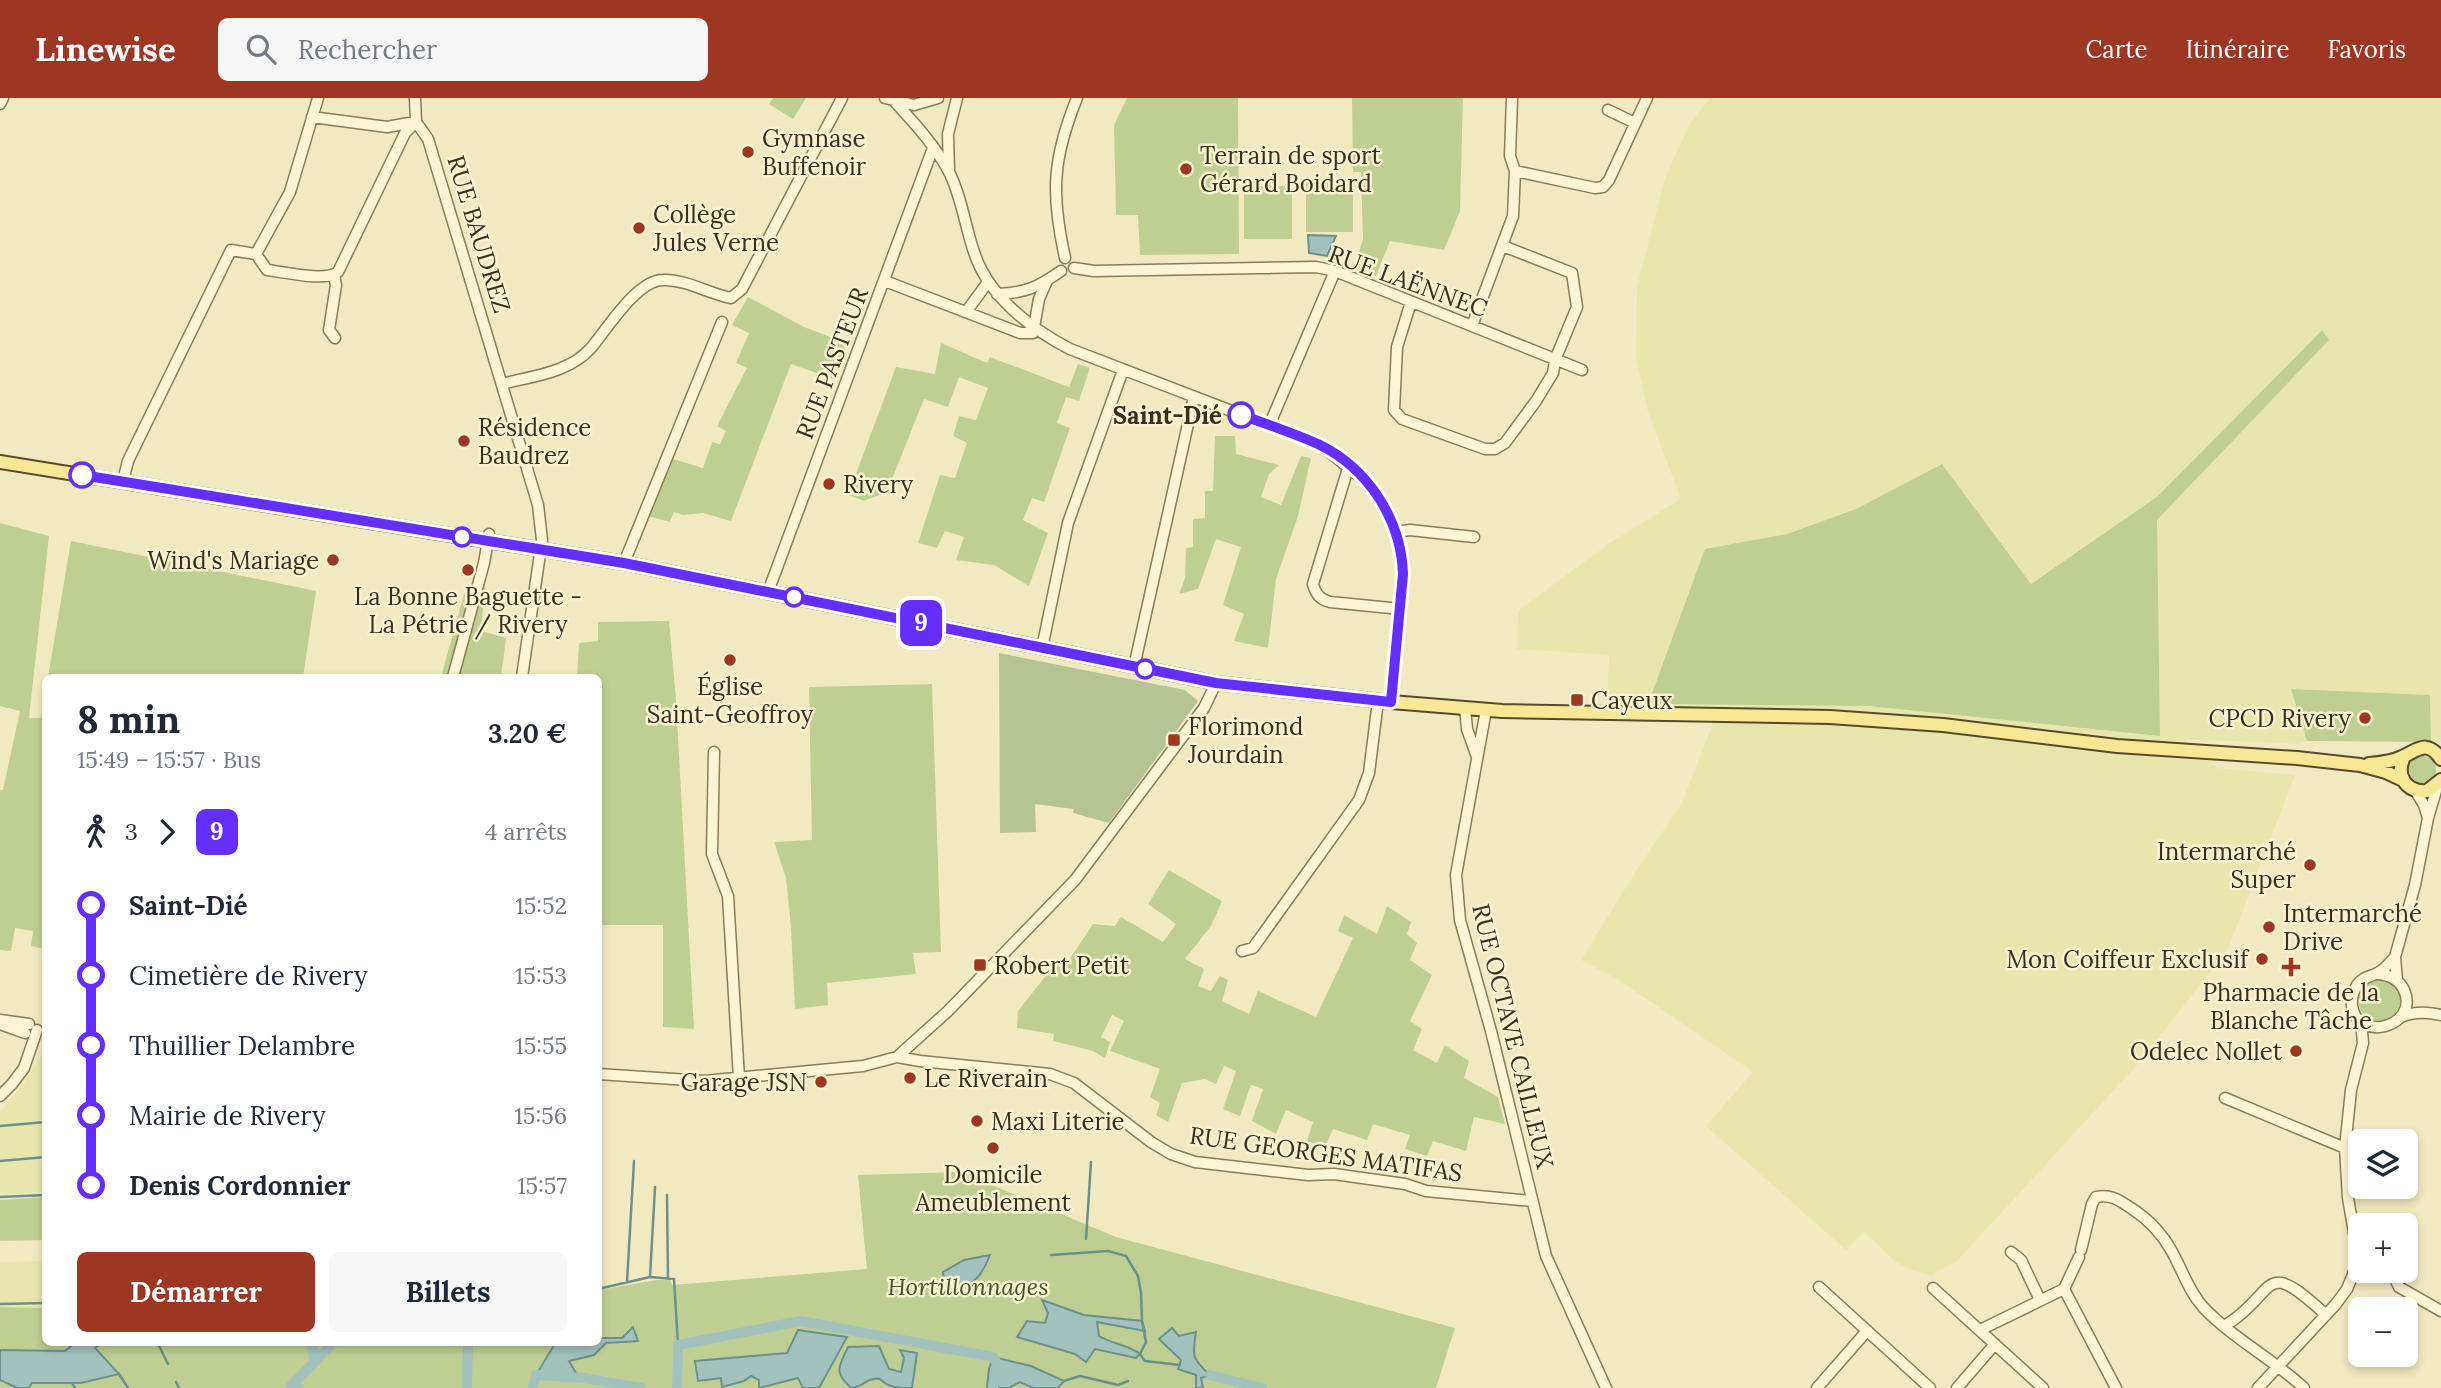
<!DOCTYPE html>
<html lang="fr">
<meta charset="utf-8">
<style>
body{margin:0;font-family:Lora,serif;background:#f6f6f7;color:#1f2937;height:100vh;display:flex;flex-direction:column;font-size:26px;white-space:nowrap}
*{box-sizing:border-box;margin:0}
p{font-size:23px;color:#747a83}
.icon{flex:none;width:38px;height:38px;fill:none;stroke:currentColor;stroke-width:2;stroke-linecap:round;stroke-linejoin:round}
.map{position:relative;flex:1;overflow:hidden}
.details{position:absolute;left:42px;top:576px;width:560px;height:672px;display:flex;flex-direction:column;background:#fff;border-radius:10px;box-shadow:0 4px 10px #0003}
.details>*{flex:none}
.badge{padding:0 14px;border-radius:10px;font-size:24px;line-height:46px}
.tools{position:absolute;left:2348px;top:1031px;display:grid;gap:14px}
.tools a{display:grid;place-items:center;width:70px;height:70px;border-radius:10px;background:#fff;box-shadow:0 4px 10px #0003;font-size:35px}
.map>.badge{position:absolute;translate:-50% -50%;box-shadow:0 0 0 4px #fff}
.legs{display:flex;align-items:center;gap:10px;height:77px;padding:0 35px;font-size:23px}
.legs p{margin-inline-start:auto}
.head{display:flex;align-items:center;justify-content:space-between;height:119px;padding:0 35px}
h1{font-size:38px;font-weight:800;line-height:52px}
.action{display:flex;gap:14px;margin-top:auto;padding:14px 35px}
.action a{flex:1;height:80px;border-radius:10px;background:#9d3623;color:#fff;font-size:28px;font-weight:800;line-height:80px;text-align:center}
.action a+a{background:#f6f6f7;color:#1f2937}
ul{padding:0 35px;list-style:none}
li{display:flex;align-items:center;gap:24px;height:70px;font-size:26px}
li i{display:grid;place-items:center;width:10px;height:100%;margin:0 9px;background:currentColor}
li i::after{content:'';width:18px;height:18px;margin:-9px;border:5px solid;border-radius:50%;background:#fff}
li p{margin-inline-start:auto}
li:first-child i{background:linear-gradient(#0000 50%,currentColor 0)}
li:last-child i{background:linear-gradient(currentColor 50%,#0000 0)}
header{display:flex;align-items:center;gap:42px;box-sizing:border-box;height:98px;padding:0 35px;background:#9d3623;color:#fff}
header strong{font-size:33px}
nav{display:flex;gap:38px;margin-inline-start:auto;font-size:24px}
.search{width:490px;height:63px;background:#f6f6f7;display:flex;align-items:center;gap:18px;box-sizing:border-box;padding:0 24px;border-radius:10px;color:#747a83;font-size:26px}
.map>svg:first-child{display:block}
</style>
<header>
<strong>Linewise</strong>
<div class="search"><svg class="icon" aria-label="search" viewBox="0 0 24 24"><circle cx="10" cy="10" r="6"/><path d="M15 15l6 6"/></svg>Rechercher</div>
<nav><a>Carte</a><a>Itinéraire</a><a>Favoris</a></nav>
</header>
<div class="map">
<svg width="2441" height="1290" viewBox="0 0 2441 1290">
<rect width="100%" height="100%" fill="#f1eac0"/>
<path fill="#e7e7ad" d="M1710,0H2441V644H2431L2430,597L2292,591L2307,643L2300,646L2185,641L2217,670L2295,677L2228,851L2138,966L1957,1163L1931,1177L1913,1173L1896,1164L1864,1134L1846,1152L1706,1028L1753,974L1619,882L1581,862L1636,773L1682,705L1720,607L1868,608L2159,638L2157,422L2328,242L2321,232L2158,398L2031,486L1942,366L1856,411L1787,436L1705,452L1648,606H1607L1609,557L1517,551L1518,513L1611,444L1681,401L1647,311L1636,259L1637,189L1665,80L1690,25Z
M45,951V1094L0,1097V1014L27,981Z
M45,1163V1210L0,1209V1164Z"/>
<path fill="#bfcf93" d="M773,0H806L793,21L769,6Z
M1127,0H1238L1239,156L1140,157L1138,117H1116L1114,27Z
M1352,0H1463L1460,113L1444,152L1390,143L1376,178L1354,170L1363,141L1361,74H1353Z
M1306,82H1353V134H1306Z
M1244,88H1292V141H1244Z
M748,199L804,229L846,245L833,281L791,266L731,423L703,415L683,417L674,414L670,424L648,418L673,361L703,370L712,344L720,346L726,333L717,328L747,270L736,265L749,235L732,227Z
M2322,232L2329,242L2157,422L2160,638L1868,608L1648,606L1705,451L1787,436L1856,411L1942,366L2031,486L2158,398Z
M941,245L987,265L990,259L1069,289L1078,266L1090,270L1079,303L1066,299L1057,325L1070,330L1044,404L1032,400L1023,422L1048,435L1029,488L994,467L956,462L964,439L945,433L937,450L918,445L940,377L955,380L967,345L953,338L959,318L976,322L988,290L959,279L948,309L924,301L887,394L864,403L848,397L896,269L935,276Z
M1215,338H1235L1236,356L1279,367L1269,376L1261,399L1281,407L1301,358L1311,360L1298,418L1276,481L1268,550L1234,543L1244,516L1223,507L1241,449L1216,441L1198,491L1179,496L1185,480L1186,450L1193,449V421L1205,420V393H1213Z
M0,425L49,438L29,620H41L45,595V851L31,848L33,833L15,830L11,853L0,852V692H3L20,613L0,608Z
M71,443L316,493L303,579H48Z
M485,489L481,533L506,540L501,579H441L465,493Z
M669,523L676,602L694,931L663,929V827H599L598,579H577L579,545L598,543V524Z
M932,586L941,854L913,855L916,876L827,885L828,907L795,911L791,830L786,780L774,744L812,742L809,589Z
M2291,591L2430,597L2431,644L2307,643Z
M2408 672a14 14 0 1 1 28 0a14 14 0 1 1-28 0Z
M1169,772L1222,803L1211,828L1185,861L1204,871L1198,888L1211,893L1220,878L1228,882L1222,903L1249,916L1258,893L1316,919L1353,840L1338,833L1344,817L1377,836L1387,808L1411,824L1407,836L1417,845L1410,862L1432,877L1410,923L1422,931L1413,952L1437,965L1445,947L1469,963L1464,980L1498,999L1505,1026L1474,1019L1466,1053L1433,1043L1427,1058L1405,1051L1410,1037L1373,1026L1367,1042L1333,1031L1325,1049L1307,1043L1313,1024L1286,1012L1276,1036L1252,1023L1263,991L1251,987L1240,1018L1223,1011L1236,973L1224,968L1216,986L1205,981L1182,985L1168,1024L1156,1017L1160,1005L1150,999L1160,971L1110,953L1124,923L1112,917L1101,939L1110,944L1105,960L1093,953L1053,943L1054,936L1017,930L1018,913L1055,866L1063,871L1093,826L1115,828L1121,819L1163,844L1176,826L1148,806Z
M2358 902a21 21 0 1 1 42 0a21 21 0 1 1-42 0Z
M961,1074L1116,1139L1455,1230L1436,1290H0V1209L45,1210L46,1244H315L317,1249L321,1244H598L599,1192L657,1182H670L672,1187L867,1171L858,1077Z
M45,1099V1142L0,1143V1102Z"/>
<path fill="#b6c393" d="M999,555L1185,592L1198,603L1109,725L1073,715L1074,711L1035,706L1036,734L1000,735Z"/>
<path fill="#a3c2be" stroke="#6a918d" stroke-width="2" d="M1308,137L1336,138L1327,158L1309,155Z
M990,1157C980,1182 972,1190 944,1192L943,1174L964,1162Z
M1042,1202L1084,1217L1142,1223L1145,1233L1097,1224L1099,1238C1112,1246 1129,1247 1140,1256L1136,1260L1095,1251L1086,1264L1075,1256L1017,1239L1027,1223L1045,1225L1048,1215Z
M633,1229L638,1243L606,1245L594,1257L569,1263L579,1280L536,1277L556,1244H598L599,1240H622Z
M1172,1230L1179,1238L1196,1234C1192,1258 1192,1261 1210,1277L1201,1280L1203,1290H1196V1277L1178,1271L1181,1262L1159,1241Z
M798,1232L847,1239L819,1290H803L798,1280L759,1290V1282L751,1278L744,1283L722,1289L721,1280L698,1283L695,1263L787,1255Z
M76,1244H103L95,1250L119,1276L81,1285H32L29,1290H17L0,1282V1252L65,1253Z
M879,1248L889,1271L901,1274L904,1260L900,1252L917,1255L912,1290C898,1290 889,1290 880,1281C866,1279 863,1290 851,1290C833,1273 839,1269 848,1249Z
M993,1259L1031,1268L1064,1283L1058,1290H1033L1020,1284L1009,1290H987L989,1271Z"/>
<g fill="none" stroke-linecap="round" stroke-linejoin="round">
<path stroke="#6a918d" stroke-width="2.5" d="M0,1028L46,1024
M0,1063L46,1059
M667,1097L668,1180
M0,1099L46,1097
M1086,1141L1091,1064
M1051,1157L1108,1153L1126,1158L1138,1178L1141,1195L1142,1223L1146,1244L1140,1256L1145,1263L1180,1267
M650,1179L655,1089
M627,1184L634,1063
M598,1191L650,1179L674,1181L678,1247
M0,1206L46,1205
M157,1244L168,1266
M119,1276L128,1290
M1064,1283L1080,1278L1118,1287L1128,1283
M176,1284L179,1290
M72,1285L75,1290
M1259,1289V1290"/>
<path stroke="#a3c2be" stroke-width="10" d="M312,1244L314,1262
M1210,1277L1262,1290
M299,1290L291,1288L334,1244
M467,1290L468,1244
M533,1290L536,1277L584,1280L641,1290
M677,1290L678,1247L801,1223L993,1259L998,1267L993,1290"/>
<g stroke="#8b7b57" stroke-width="13">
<path id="minor" d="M415,0L416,24L428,41L538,407L542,442L522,579
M885,0L914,7L938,0
M895,4C914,25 934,46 948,72C961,96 965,128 974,154C988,198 1031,231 1070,251L1320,347L1367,384L1387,411L1396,434L1403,461L1401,511L1391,604
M0,6L3,0
M1608,12L1635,25
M312,19L387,29L415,24
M949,73L948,36L957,0
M1515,73L1595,90L1603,89L1609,82L1647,0
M256,156L267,172C285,174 324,184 338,174L405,35L416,24
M256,156L290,94L318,0
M1065,160C1051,96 1052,62 1077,0
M1074,170L1094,173L1316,169L1335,173L1582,272
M334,177L336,187L329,232L335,240
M885,183L1020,235H1033L1039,201L1046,185
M997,196C1026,195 1038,189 1061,173
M1411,204L1397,249L1394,312L1402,321L1485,351H1495L1505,345L1536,303L1553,275L1555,262L1577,209L1572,175L1503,148
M966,214L988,184
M1472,228L1513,118L1515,73L1510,58L1512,0
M502,286C532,278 569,275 591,250C607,231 637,182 663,182C686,181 709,196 731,200L742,191L842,0
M1269,328L1335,173
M1349,367L1313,486C1316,497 1320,501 1330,504L1401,511
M123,383L128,363L231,152L256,156
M1396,434L1410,432L1474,439
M624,465L722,224
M768,494L933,50
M1042,550L1068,425L1123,272
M1134,569L1194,299
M453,579L484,465L489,436
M1465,610L1467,631L1477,659
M1486,612L1456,777L1460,822L1491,933L1546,1158L1606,1290
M714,654L712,756L728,798L739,980
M2415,692L2424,707L2428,720
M1242,853L1253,850L1359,702L1369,675L1378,603
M2378,876C2389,877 2399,881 2404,892C2420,928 2358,946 2352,908C2351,900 2353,894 2357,887C2363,878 2372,879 2379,874C2385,871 2390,864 2395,859
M2397,883L2395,859L2415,787L2428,720L2438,686
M2401,919C2414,913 2427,914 2441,917
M0,922L29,926
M0,926L25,935
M897,959L920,963L1050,976L1074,985L1151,1044L1171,1056L1195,1064L1308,1077L1334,1076L1405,1086L1426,1093L1532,1103
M598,976L704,983L863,968L897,959L948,913L1075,782L1204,610L1216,585
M0,998L12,986L24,970L37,932
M2225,1000L2345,1050
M2081,1152L2092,1106L2096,1099C2111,1096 2119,1102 2131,1110C2148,1121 2161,1134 2171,1152C2182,1171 2188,1192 2203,1209C2232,1240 2273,1261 2304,1290
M2011,1154L2021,1162L2040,1202
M2391,1172L2399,1189L2441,1213
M1819,1189L1930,1290
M1933,1190L2043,1290
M2064,1191L2116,1290
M2064,1191L2079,1159
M2226,1227C2279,1194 2260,1156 2326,1217
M1980,1232L2064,1191
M1817,1290L1866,1234
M1957,1290L1995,1246
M2258,1290L2336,1206L2347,1191L2356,1169V1146L2348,1100L2345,1050L2351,992L2363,945L2361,923"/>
</g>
<g stroke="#58482c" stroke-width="16">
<path id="major" d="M0,364L624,465L1216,585L1391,604L1502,613L1830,619L1943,627L2117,648L2297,660L2360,667L2386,674L2403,682
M2404,659C2395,677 2406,695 2427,693L2441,682
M2369,666C2380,665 2392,664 2402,659C2418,652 2427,641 2441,661"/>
</g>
<use href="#minor" stroke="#fbf5d4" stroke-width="10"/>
<use href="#major" stroke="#f6e895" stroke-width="12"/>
</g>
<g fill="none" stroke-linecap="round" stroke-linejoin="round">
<g stroke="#fff" stroke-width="16">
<path id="line-1" d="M82,377L624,465L1216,585L1391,604L1403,476C1401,421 1368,370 1318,346C1293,335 1267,326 1241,317"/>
</g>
<use href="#line-1" stroke="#642efe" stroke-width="10"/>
</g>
<g fill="#9d3623" stroke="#f7f2d0" stroke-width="2.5">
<circle cx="748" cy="54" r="7"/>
<circle cx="1186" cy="71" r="7"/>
<circle cx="639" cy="130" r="7"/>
<circle cx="464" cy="343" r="7"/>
<circle cx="829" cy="386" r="7"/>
<circle cx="333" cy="462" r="7"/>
<circle cx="468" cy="472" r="7"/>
<circle cx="730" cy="562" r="7"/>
<rect x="1570" y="595" width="14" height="14" rx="3.5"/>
<circle cx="2365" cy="620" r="7"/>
<rect x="1167" y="635" width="14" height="14" rx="3.5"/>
<circle cx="2310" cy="767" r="7"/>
<circle cx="2269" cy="829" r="7"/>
<circle cx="2262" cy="861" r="7"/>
<rect x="973" y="860" width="14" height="14" rx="3.5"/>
<path d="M2287.5 858.5h7v7h7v7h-7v7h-7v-7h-7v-7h7z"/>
<circle cx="2296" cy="953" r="7"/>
<circle cx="910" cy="980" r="7"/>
<circle cx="821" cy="984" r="7"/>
<circle cx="977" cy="1023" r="7"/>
<circle cx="993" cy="1050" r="7"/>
</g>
<g fill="#fff" stroke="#642efe" stroke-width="3.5">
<circle cx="1241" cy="317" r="12"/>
<circle cx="82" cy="377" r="12"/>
<circle cx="462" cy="439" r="9"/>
<circle cx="794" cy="499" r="9"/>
<circle cx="1145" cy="571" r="9"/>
</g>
<g text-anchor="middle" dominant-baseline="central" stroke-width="5" stroke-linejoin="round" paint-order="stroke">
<g font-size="24" fill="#392f1c" stroke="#f7f2d0" text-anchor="start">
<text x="762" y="40">Gymnase<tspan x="762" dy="28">Buffenoir</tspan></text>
<text x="1200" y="57">Terrain de sport<tspan x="1200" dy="28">Gérard Boidard</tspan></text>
<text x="653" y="116">Collège<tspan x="653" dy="28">Jules Verne</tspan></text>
<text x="478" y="329">Résidence<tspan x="478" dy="28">Baudrez</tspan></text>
<text x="843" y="386">Rivery</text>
<text x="319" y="462" text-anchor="end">Wind's Mariage</text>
<text x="468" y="498" text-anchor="middle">La Bonne Baguette -<tspan x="468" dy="28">La Pétrie / Rivery</tspan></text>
<text x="730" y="588" text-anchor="middle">Église<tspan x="730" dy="28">Saint-Geoffroy</tspan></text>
<text x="1591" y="602">Cayeux</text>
<text x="2351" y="620" text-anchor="end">CPCD Rivery</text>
<text x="1188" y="628">Florimond<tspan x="1188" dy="28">Jourdain</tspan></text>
<text x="2296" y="753" text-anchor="end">Intermarché<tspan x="2296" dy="28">Super</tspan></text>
<text x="2283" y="815">Intermarché<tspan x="2283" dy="28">Drive</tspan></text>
<text x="2248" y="861" text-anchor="end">Mon Coiffeur Exclusif</text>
<text x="994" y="867">Robert Petit</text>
<text x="2291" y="894" text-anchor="middle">Pharmacie de la<tspan x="2291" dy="28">Blanche Tâche</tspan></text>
<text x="2282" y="953" text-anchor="end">Odelec Nollet</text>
<text x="924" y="980">Le Riverain</text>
<text x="807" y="984" text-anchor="end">Garage JSN</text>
<text x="991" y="1023">Maxi Literie</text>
<text x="993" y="1076" text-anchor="middle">Domicile<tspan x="993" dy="28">Ameublement</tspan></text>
</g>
<g font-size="24" fill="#392f1c" stroke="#f7f2d0">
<text transform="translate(479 136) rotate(73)">RUE BAUDREZ</text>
<text transform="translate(1408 183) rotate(20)">RUE LAËNNEC</text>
<text transform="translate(832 265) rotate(-69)">RUE PASTEUR</text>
<text transform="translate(1513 938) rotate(76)">RUE OCTAVE CAILLEUX</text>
<text transform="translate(1326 1056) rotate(8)">RUE GEORGES MATIFAS</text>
</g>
<g font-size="24" font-weight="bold" fill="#392f1c" stroke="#f7f2d0" text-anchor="end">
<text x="1222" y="317">Saint-Dié</text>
</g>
<g font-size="24" font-style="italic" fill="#415722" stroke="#f7f2d0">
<text x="968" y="1188">Hortillonnages</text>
</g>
</g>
</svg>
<div class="tools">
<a><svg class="icon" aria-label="layers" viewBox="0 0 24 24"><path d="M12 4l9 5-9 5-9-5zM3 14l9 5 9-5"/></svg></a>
<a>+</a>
<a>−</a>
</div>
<b class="badge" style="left:921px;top:525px;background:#642efe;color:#fff">9</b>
<section class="details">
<div class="head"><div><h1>8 min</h1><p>15:49 – 15:57 · Bus</p></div><b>3.20 €</b></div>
<div class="legs"><svg class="icon" aria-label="walk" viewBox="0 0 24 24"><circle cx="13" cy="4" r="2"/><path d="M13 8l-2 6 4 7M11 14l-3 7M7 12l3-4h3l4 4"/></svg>3<svg class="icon" aria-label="forward" viewBox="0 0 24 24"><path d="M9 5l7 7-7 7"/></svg><b class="badge" style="background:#642efe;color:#fff">9</b><p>4 arrêts</p></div>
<ul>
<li><i style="color:#642efe"></i><b>Saint-Dié</b><p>15:52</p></li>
<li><i style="color:#642efe"></i><span>Cimetière de Rivery</span><p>15:53</p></li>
<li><i style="color:#642efe"></i><span>Thuillier Delambre</span><p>15:55</p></li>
<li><i style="color:#642efe"></i><span>Mairie de Rivery</span><p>15:56</p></li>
<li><i style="color:#642efe"></i><b>Denis Cordonnier</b><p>15:57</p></li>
</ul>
<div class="action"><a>Démarrer</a><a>Billets</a></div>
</section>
</div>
